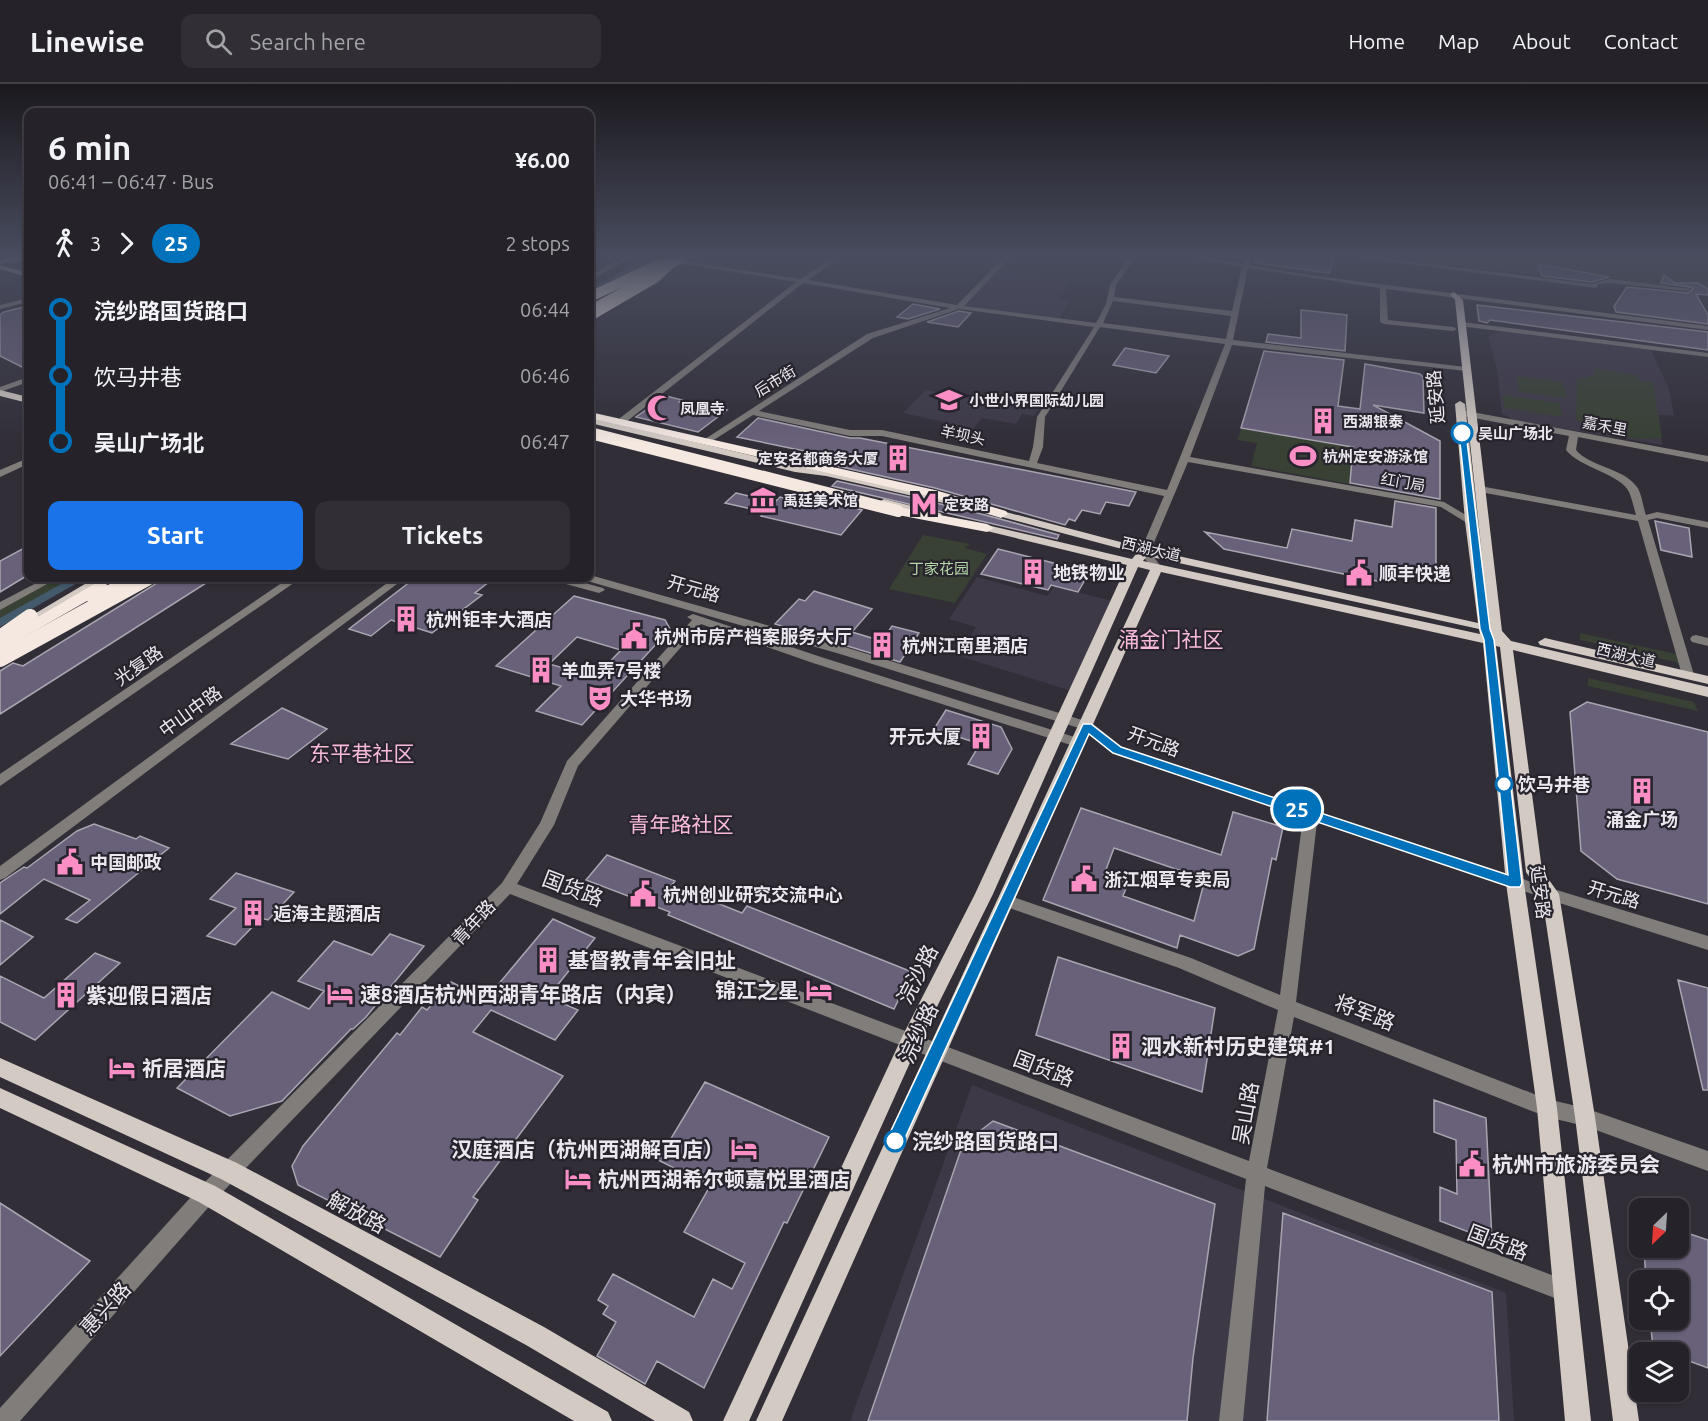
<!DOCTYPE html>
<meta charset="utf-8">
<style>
body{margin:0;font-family:Ubuntu,"Noto Sans SC",sans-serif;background:#312f35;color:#f1f3f6;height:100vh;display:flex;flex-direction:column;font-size:22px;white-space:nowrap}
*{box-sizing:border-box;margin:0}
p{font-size:20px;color:#a3a4a8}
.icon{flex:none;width:33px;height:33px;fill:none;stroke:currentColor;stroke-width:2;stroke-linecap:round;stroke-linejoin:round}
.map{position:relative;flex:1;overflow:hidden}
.sheet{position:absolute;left:24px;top:24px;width:570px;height:474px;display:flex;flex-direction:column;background:#252229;border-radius:12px;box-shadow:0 2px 4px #0004,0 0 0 2px #423f46}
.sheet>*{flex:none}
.badge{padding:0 12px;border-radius:20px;font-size:21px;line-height:39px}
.needle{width:39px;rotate:205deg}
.tools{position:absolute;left:1629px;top:1114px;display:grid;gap:12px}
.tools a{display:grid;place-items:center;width:60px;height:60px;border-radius:12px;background:#252229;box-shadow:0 2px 4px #0004,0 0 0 2px #423f46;font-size:30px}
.map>.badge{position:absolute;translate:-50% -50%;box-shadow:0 0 0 3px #fff}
.legs{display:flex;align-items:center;gap:9px;height:66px;padding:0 24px;font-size:20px}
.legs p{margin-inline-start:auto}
.head{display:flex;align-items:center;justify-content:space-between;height:102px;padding:0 24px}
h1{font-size:33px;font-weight:600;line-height:45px}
.cta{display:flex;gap:12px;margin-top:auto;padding:12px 24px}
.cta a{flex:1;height:69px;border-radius:12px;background:#1a73e8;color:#fff;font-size:24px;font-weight:600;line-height:69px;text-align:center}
.cta a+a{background:#312f35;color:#f1f3f6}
ul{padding:0 24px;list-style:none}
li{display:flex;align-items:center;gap:21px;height:66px;font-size:22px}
li i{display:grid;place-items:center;width:9px;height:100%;margin:0 8px;background:currentColor}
li i::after{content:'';width:15px;height:15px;margin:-8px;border:4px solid;border-radius:50%;background:#252229}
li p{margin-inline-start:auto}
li:first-child i{background:linear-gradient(#0000 50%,currentColor 0)}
li:last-child i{background:linear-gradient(currentColor 50%,#0000 0)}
header{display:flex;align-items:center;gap:36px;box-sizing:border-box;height:84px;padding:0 30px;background:#252229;border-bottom:2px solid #423f46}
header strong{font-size:28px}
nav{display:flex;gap:33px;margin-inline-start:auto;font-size:21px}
.search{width:420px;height:54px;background:#312f35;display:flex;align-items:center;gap:15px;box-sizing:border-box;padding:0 21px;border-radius:12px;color:#a3a4a8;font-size:22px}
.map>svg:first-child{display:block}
</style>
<header>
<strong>Linewise</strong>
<div class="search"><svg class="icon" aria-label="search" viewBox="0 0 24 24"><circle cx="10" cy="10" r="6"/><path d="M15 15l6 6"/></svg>Search here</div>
<nav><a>Home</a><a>Map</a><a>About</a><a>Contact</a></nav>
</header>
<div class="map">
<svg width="1708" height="1337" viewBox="0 0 1708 1337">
<rect width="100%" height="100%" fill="#312e37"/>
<path fill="#3e3947" d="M999,187L1071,196L1059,215L1070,217L1059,234L963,222Z
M1500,247L1651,266L1669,305L1674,332L1659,331L1662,361L1511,336V334L1502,330L1497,285L1488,252Z
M926,306L1038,326L1034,332L1022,330L1016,340L982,334L973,345L903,329Z
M977,493L1047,512L1055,502L1116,518L1075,608L959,572L976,543L949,535Z
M972,1001L1506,1209L1514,1337H850Z"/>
<path fill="#384134" d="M1355,172H1708V207Z
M1594,284L1638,291L1639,296L1653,298L1662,354C1634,358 1600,351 1576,335L1577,296L1595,291Z
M1516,292L1562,298L1567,314L1519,308Z
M1502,311L1560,319L1563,333L1504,324Z
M1241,344L1353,363L1350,400L1251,382L1257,359L1238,356Z
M923,451L970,460L965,464L987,470L955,519L889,505Z
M53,494H84L0,540V523Z
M1580,549L1676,570L1679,579L1580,556Z
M1588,594L1694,618L1698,627L1588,602Z"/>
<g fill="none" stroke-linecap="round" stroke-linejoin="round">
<path fill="#43596c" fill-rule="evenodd" d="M650,172H659L590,210V205Z
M72,494H86L0,543V534Z"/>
</g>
<path fill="#69607a" stroke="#a9a5b0" stroke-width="1.5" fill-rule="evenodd" d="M1257,172H1309L1334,176L1329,189L1256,179Z
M1538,180L1609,193L1592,198L1542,192Z
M1664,191L1675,199H1698L1708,205V211L1696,210L1708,231V240L1616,228L1614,222L1627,203L1688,209L1693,205L1691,203L1661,199Z
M913,220L940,225L908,235L897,233Z
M1477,221L1708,248V266L1490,236L1487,239L1479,237Z
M28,222V286L0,272V231L4,228Z
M1301,226L1347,231L1345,267L1266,258L1268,250L1301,254Z
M959,227L971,229L958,243L927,238Z
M1125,264L1169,272L1156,289L1113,281Z
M1264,267L1344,276L1338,322L1360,325L1365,280L1420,290L1423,293L1424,329L1373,321L1440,357V415L1350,399L1353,363L1241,344Z
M666,312L682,316L679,318L727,326L698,348L636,333Z
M758,334L850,354H860L1136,408L1129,422L1106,418L1100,430L1082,426L1075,437L1069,435L1065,441L935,404L837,382L843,375L737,353Z
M837,397L963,425L1059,451L1057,455L832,402Z
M736,409L775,418L780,413L814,421L819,415L862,426L841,451L761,432L765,428L725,419Z
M1395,417L1436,424V483L1377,497L1224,465L1205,448L1287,464L1292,445L1352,457L1355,436L1392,443Z
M1655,437L1689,444L1692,473L1661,466Z
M28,462V491L0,508V477Z
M998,465L1081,486L1086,494L1078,508L1051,501L1048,506L981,490Z
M165,494H214L0,630V587L13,579L23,582Z
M415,494H494L475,509L482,511L432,549L391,536L371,552L349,545Z
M814,507L872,525L852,548L882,557L892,542L919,549L900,578L775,540L799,515L805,517Z
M574,512L665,536L670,545L582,641L536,627L561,602L496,582ZM577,553L621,566L595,593L549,580Z
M1587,618L1708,648V820L1617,795L1581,767L1570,628Z
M282,624L327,645L288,675L231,660Z
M946,626L1001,643L1012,665L998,690L968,680L980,660L934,645Z
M1081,724L1221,771L1233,728L1283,743L1276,776L1272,774L1254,865L1238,872L1180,851L1177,864L1043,816ZM1114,764L1205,795L1194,837L1123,812L1128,799L1104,791Z
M94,740L136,755L140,752L169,764L77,839L66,835L90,816L44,795L0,830V799L24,783L27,784L77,747Z
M607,771L675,797L672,801L742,829L747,822L912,888L894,925L668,831L670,828L586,796Z
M236,789L294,808L268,836L261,834L235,861L207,852L236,824L210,815Z
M553,835L595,854L548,913L578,926L555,956L491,926L473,948L563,992L473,1113L478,1116L440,1173L298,1101L292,1082L303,1062L397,949L400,951L422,923L427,926L451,898L486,915Z
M0,836L33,853L0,881Z
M390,850L424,862L366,933L353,945H351L282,1017L230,1032L177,1004L272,908L309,925L324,907L298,897L334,857L372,871Z
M95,869L120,879L35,956L0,938V892L44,914Z
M1058,873L1215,924L1202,1008L1036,951Z
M1678,896L1708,904V1006H1703Z
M705,998L829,1053L787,1139L784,1138L704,1304L657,1277L645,1300L597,1272L616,1238L603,1230L608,1222L598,1216L613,1190L694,1233L713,1195L732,1205L745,1179L684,1148L710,1102L658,1076Z
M1434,1016L1486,1034L1492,1157L1440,1137V1103L1457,1110L1456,1056L1434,1048Z
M993,1037L1215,1120L1193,1274L1187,1337H868L963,1060Z
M0,1119L90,1177L0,1272Z
M1283,1129L1492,1208L1499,1337H1267Z
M1678,1149L1690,1150L1708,1156V1284L1678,1273V1269H1668L1653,1263L1650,1236H1678V1197H1646L1644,1164H1678Z"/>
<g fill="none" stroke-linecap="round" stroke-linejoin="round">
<path fill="#817d7a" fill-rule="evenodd" d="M625,172H634L590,196V192Z
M830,172H837L827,183L808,196L957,221L1005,172H1012L964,222L1096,239L1106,220L1110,201L1127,176L1115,172H1128L1134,175L1116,201L1114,213L1232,227L1242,183L1186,172H1202L1243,180L1245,172H1251L1249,181L1309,191L1708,242V246L1386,205L1388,236L1453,243L1457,245L1453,247L1384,240L1380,238V204L1248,184L1233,256L1466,283L1470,285L1466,287L1232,261L1190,373L1444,418L1476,437L1471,440L1467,439L1441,423L1188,378L1150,468L1162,484L1157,487L1153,486L1140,468L1164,412L882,352H850L753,331L709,359L702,357L867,250L950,224L803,199L626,338H620V334L796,198L665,177L663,174L800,195L823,181ZM1113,217L1231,232L1226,255L1103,239ZM959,225L1094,243L1037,333L1033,363L1029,377L882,346H850L759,327L873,254ZM1100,243L1225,260L1167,406L1037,379L1043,363L1045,333Z
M1344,172H1366L1592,200L1610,195L1691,205L1688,207L1610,199L1599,200L1596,204Z
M28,214V218L0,225V221Z
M1462,238L1708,269V273L1459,242L1458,240Z
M28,293V298L0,308V303Z
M1461,326L1708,372V378L1578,353L1576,366C1590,383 1624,384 1637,403C1642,410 1643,423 1646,431L1657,428L1708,438V444L1657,434L1648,436L1694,591L1692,594L1688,595L1682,591L1638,437L1480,408L1475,405L1480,402L1636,431C1634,424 1632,415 1629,408C1621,390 1580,384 1566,366L1569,352L1458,331L1457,329Z
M601,346L608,348L590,362V355Z
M28,374V380L0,393V386Z
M590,491L848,564L1092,639L1122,663L1550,804L1708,852V866L1550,816L1317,738L1296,918L1547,1015L1585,1024L1708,1067V1087L1585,1042L1547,1033L1294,933L1267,1084L1565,1196L1573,1199L1576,1207L1573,1215L1565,1218L1265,1102L1243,1337H1219L1246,1095L510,810L214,1117L20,1337H0V1324L200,1103L502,799L540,739L567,677L692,536L687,533L693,530L821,573L1084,656L1086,659L1079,664L1074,662L813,579L701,540L578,682L554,741L517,800L1249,1077L1278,926L1179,884L1001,821L999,817L1001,813L1007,811L1013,813L1191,874L1280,911L1303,733L1112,669L1082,645L840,570L584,496L583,494H590Z
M46,494H58L0,526V518Z
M289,494H301L0,702V690Z
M394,494H405L5,794L0,796V782Z
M550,494H566L603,504L605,506L599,509L551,496Z
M1696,551L1708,554V562L1692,558L1690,555L1692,552Z"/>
<path fill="#d3cac4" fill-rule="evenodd" d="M19,172H28V175L0,180V176Z
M0,181L28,189V193L0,185Z
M1454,208L1463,216L1502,547L1511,557L1708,603V613L1513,566L1542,786L1559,810L1595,1033L1639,1337H1613L1575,1033L1542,812L1526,788L1500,563L1496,562L1524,799L1557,1024L1591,1337H1565L1537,1024L1506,799L1483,559L1161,488L782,1337H756L1150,486L1138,483L993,810L917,963L749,1337H723L903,951L975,810L1127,481L970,443L968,441L974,438L1132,475L1137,469L983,428L981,426L987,423L1147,465L1478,539L1465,437L1455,320L1460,317L1465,320L1483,481L1455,216L1450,210ZM1147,472L1479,545L1480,550L1143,477Z
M0,306L28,313V319L0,312Z
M590,333L795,382L826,386L961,417L966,420L961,423L826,392L795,388L590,339Z
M884,415L940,429L942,431L936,434L880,420L879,418Z
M95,494H109L25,545H15L14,542Z
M1545,554L1708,592V600L1540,561L1538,558Z
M0,974L237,1079L544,1243L689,1328L693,1337H655L526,1261L221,1095L0,993Z
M0,1004L215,1102L608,1328L612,1337H574L199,1118L0,1024Z"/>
<path fill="#f4e8e1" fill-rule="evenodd" d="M671,176L674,177V181L590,228V221Z
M590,328L935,406L1006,427L1008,430L1001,434L932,413L590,334Z
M898,423L987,440L994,444L987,448L893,430L891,427L893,424Z
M120,494H136L99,519L94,521L87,517L0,567V555L96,499L101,498L108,501Z"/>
<path stroke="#f4e8e1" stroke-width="10" d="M590,213L663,178
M590,232L655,194L671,179L684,172"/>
<path stroke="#f4e8e1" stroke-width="12" d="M590,349L898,427"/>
<path stroke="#f4e8e1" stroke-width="16" d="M0,554L30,533
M0,575L147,494"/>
</g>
<linearGradient id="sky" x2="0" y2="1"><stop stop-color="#1b191e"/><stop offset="0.48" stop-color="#484c5e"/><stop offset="1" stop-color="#484c5e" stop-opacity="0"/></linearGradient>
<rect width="1708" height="360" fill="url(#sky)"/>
<path fill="#0072bc" stroke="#fff" stroke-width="1.5" d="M1462,346L1466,349L1490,545L1494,556L1522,799L1520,803H1510L1113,669L1089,650L901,1063L895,1065L889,1063L886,1057L889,1051L1083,640H1091L1121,663L1508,791L1484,556L1480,545L1459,349Z"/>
<defs>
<g id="school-bare" transform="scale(2.07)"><path d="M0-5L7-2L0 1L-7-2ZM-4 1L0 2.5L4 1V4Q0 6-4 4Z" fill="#fb8fc5" stroke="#27242d" stroke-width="2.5" paint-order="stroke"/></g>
<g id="mosque-bare" transform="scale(2.07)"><path d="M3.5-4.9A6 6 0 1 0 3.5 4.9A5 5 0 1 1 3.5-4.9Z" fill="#fb8fc5" stroke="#27242d" stroke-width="2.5" paint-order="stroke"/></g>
<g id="building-bare" transform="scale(2.07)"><path d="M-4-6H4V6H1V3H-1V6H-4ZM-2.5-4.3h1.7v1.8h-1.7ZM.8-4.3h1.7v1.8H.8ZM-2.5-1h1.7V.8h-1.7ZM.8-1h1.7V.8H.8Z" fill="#fb8fc5" stroke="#27242d" stroke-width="2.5" paint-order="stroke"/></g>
<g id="stadium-bare" transform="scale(2.07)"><path d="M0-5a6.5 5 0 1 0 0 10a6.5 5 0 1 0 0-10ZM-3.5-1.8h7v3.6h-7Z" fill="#fb8fc5" stroke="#27242d" stroke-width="2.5" paint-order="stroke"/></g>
<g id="museum-bare" transform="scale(2.07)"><path d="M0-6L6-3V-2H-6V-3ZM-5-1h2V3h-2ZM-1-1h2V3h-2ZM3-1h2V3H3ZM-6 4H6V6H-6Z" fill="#fb8fc5" stroke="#27242d" stroke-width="2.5" paint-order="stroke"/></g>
<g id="metro-bare" transform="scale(2.07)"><path d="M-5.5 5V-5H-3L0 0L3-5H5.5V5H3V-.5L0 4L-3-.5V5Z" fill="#fb8fc5" stroke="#27242d" stroke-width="2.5" paint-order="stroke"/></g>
<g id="civic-bare" transform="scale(2.07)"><path d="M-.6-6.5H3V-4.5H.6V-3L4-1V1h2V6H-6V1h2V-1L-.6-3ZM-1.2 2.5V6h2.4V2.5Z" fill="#fb8fc5" stroke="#27242d" stroke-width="2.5" paint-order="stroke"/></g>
<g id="theatre-bare" transform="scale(2.07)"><path d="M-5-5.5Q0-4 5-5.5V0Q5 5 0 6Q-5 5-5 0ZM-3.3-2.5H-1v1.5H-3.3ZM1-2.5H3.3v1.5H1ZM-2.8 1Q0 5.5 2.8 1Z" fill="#fb8fc5" stroke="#27242d" stroke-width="2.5" paint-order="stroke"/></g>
<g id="hotel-bare" transform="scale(2.07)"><path d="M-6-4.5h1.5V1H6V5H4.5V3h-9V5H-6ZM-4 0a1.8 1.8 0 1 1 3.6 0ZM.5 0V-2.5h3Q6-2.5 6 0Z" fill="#fb8fc5" stroke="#27242d" stroke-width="2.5" paint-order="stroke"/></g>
</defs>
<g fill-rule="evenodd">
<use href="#school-bare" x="949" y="316"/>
<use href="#mosque-bare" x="660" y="324"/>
<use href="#building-bare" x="1323" y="337"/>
<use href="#stadium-bare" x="1303" y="372"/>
<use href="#building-bare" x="898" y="374"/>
<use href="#museum-bare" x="763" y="416"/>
<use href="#metro-bare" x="924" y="420"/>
<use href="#building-bare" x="1033" y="488"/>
<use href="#civic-bare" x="1359" y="489"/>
<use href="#building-bare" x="406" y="535"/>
<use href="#civic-bare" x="634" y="552"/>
<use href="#building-bare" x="882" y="561"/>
<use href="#building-bare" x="541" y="586"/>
<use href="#theatre-bare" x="600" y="614"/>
<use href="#building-bare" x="981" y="652"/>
<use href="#building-bare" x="1642" y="707"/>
<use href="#civic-bare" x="70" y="778"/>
<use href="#civic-bare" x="1084" y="795"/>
<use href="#civic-bare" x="643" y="810"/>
<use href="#building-bare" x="253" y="829"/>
<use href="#building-bare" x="548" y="876"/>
<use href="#hotel-bare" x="819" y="906"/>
<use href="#hotel-bare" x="340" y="910"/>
<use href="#building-bare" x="66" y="911"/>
<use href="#building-bare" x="1121" y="962"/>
<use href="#hotel-bare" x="122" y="984"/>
<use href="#hotel-bare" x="744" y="1065"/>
<use href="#civic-bare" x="1472" y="1080"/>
<use href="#hotel-bare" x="578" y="1095"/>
</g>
<g fill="#fff" stroke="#0072bc" stroke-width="3">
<circle cx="1462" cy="349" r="10"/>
<circle cx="1504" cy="700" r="8"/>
<circle cx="895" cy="1057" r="10"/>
</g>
<g text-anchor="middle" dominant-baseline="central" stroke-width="4.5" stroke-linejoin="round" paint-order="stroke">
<g font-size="15" fill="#eae8ee" stroke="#27242d">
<text transform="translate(775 297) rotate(-31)">后市街</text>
<text transform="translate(1605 342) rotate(11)">嘉禾里</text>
<text transform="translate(963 351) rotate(12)">羊坝头</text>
<text transform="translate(1403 398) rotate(10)">红门局</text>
<text transform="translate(1151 465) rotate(13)">西湖大道</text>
<text transform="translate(1626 571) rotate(13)">西湖大道</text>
</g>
<g font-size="15" font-weight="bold" fill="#eae8ee" stroke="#27242d" text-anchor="start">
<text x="969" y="316">小世小界国际幼儿园</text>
<text x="680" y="324">凤凰寺</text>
<text x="1343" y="337">西湖银泰</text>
<text x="1323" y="372">杭州定安游泳馆</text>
<text x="878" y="374" text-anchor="end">定安名都商务大厦</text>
<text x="783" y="416">禹廷美术馆</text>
<text x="944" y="420">定安路</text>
</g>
<g font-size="15" font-weight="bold" fill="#eae8ee" stroke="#27242d" text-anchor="start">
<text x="1478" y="349">吴山广场北</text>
</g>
<g font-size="15" fill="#b6d6a8" stroke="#27242d">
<text x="939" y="484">丁家花园</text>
</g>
<g font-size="18" fill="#eae8ee" stroke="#27242d">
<text transform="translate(1435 313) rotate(-95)">延安路</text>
<text transform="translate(694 504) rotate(16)">开元路</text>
<text transform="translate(138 581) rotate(-35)">光复路</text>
<text transform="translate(190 627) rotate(-36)">中山中路</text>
<text transform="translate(1154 657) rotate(20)">开元路</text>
<text transform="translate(1541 808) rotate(83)">延安路</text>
<text transform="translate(1614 810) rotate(17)">开元路</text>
<text transform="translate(473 838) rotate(-47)">青年路</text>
</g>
<g font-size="18" font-weight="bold" fill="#eae8ee" stroke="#27242d" text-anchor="start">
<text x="1053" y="488">地铁物业</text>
<text x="1379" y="489">顺丰快递</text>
<text x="426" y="535">杭州钜丰大酒店</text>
<text x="654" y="552">杭州市房产档案服务大厅</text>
<text x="902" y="561">杭州江南里酒店</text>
<text x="561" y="586">羊血弄7号楼</text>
<text x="620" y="614">大华书场</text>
<text x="961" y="652" text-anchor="end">开元大厦</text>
<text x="1642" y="735" text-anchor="middle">涌金广场</text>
<text x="90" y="778">中国邮政</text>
<text x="1104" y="795">浙江烟草专卖局</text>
<text x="663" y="810">杭州创业研究交流中心</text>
<text x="273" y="829">逅海主题酒店</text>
</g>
<g font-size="18" font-weight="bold" fill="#eae8ee" stroke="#27242d" text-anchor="start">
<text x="1518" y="700">饮马井巷</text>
</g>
<g font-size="21" fill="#f8bad7" stroke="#27242d">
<text x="1171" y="555">涌金门社区</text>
<text x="362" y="669">东平巷社区</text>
<text x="681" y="740">青年路社区</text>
</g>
<g font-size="21" fill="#eae8ee" stroke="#27242d">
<text transform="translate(573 804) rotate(21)">国货路</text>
<text transform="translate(917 890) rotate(-63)">浣沙路</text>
<text transform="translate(1365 928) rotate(21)">将军路</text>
<text transform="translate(918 949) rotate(-65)">浣纱路</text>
<text transform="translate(1044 984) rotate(21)">国货路</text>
<text transform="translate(1245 1029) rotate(-80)">吴山路</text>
<text transform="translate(357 1128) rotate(28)">解放路</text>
<text transform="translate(1498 1158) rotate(21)">国货路</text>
<text transform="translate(105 1224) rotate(-48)">惠兴路</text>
</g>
<g font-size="21" font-weight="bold" fill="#eae8ee" stroke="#27242d" text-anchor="start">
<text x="568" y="876">基督教青年会旧址</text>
<text x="799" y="906" text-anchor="end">锦江之星</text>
<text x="360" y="910">速8酒店杭州西湖青年路店（内宾）</text>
<text x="86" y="911">紫迎假日酒店</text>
<text x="1141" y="962">泗水新村历史建筑#1</text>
<text x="142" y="984">祈居酒店</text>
<text x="724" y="1065" text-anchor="end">汉庭酒店（杭州西湖解百店）</text>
<text x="1492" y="1080">杭州市旅游委员会</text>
<text x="598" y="1095">杭州西湖希尔顿嘉悦里酒店</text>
</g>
<g font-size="21" font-weight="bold" fill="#eae8ee" stroke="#27242d" text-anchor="start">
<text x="912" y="1057">浣纱路国货路口</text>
</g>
</g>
</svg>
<div class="tools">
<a><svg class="needle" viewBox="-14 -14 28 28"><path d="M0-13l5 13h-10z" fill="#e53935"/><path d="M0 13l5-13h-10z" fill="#a3a4a8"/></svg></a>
<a><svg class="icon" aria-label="locate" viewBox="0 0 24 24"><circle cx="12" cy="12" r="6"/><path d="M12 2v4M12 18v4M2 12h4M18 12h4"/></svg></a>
<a><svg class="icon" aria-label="layers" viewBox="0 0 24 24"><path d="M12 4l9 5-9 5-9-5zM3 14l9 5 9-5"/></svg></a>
</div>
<b class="badge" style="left:1297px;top:725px;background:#0072bc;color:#fff">25</b>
<section class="sheet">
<div class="head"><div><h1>6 min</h1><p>06:41 – 06:47 · Bus</p></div><b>¥6.00</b></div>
<div class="legs"><svg class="icon" aria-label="walk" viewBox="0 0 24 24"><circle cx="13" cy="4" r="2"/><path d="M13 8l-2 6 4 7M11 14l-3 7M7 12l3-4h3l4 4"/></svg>3<svg class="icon" aria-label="forward" viewBox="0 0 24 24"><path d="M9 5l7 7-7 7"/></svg><b class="badge" style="background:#0072bc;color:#fff">25</b><p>2 stops</p></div>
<ul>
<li><i style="color:#0072bc"></i><b>浣纱路国货路口</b><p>06:44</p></li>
<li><i style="color:#0072bc"></i><span>饮马井巷</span><p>06:46</p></li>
<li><i style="color:#0072bc"></i><b>吴山广场北</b><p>06:47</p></li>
</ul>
<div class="cta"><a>Start</a><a>Tickets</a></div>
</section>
</div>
